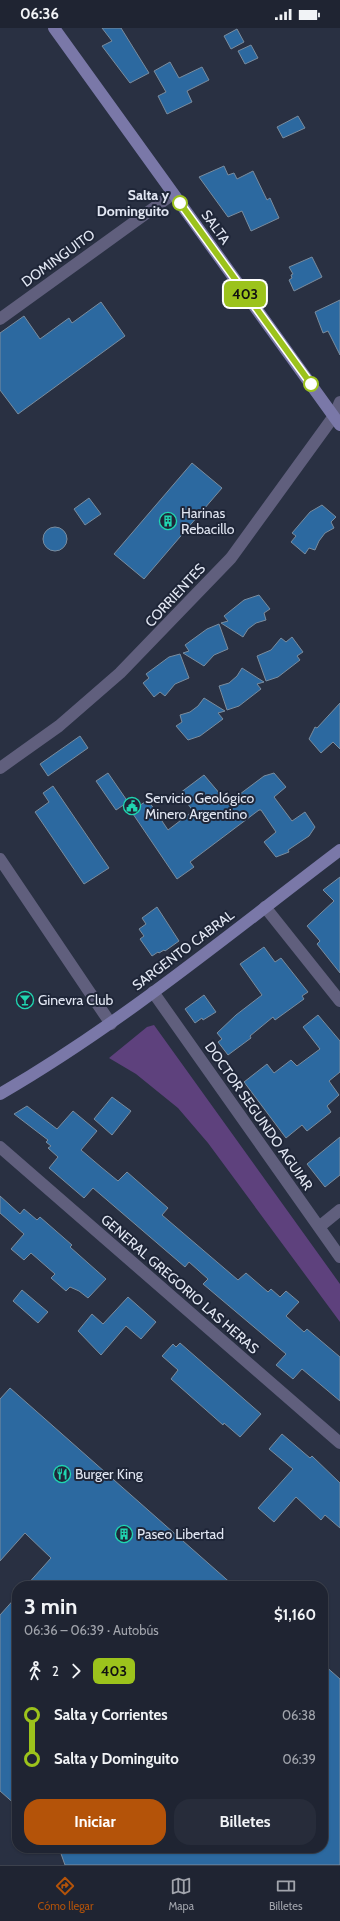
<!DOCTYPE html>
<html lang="es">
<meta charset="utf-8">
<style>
body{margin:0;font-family:Cabin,sans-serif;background:#272c3a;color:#f1f3f6;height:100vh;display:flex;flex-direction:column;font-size:15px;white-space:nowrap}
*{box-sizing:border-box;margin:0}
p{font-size:13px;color:#a1a4ac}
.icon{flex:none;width:22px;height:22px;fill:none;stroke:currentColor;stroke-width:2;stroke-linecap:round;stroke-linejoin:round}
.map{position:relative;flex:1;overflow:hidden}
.panel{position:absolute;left:12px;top:1553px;width:316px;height:272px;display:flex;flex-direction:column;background:#1f2432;border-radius:16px;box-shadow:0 1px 3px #0004,0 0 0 1px #3c414d}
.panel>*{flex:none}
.badge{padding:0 8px;border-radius:6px;font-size:14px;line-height:26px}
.map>.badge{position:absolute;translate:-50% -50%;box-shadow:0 0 0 2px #fff}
.legs{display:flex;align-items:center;gap:6px;height:44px;padding:0 12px;font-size:13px}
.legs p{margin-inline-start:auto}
.summary{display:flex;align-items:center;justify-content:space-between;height:68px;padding:0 12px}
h1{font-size:22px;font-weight:700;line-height:30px}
.primary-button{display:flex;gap:8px;margin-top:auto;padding:8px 12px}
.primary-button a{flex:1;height:46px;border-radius:16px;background:#b45309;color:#fff;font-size:16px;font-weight:700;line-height:46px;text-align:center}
.primary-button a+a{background:#272c3a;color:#f1f3f6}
ul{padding:0 12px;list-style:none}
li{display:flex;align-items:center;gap:14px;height:44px;font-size:15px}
li i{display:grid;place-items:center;width:6px;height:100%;margin:0 5px;background:currentColor}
li i::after{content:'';width:10px;height:10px;margin:-5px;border:3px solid;border-radius:50%;background:#1f2432}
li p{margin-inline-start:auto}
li:first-child i{background:linear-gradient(#0000 50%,currentColor 0)}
li:last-child i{background:linear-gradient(currentColor 50%,#0000 0)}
.status{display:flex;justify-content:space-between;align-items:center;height:28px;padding:0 20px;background:#1f2432;direction:ltr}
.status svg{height:11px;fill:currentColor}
.tabs{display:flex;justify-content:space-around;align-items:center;height:56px;border-top:1px solid #3c414d;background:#1f2432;font-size:11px;color:#a1a4ac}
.tabs a{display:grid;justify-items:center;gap:2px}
.tabs .on{color:#b45309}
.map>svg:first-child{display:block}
</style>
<div class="status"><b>06:36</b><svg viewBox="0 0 49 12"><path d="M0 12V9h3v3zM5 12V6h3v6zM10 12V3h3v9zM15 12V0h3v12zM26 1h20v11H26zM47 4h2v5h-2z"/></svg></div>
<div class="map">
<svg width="340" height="1837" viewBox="0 0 340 1837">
<rect width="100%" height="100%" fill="#293042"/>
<path fill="#5e417d" d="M154,997L340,1256V1294L208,1115L178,1080L136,1046L109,1030L147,999Z"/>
<path fill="#2c69a0" stroke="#7a8c9e" d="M102,0H121L149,45L130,55L102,18L112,13Z
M237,1L244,14L231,21L224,8Z
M251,17L258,30L245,36L238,23Z
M170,34L179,50L202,39L209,52L187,63L192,74L167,86L158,68L166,64L154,43Z
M298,88L305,100L283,110L277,99Z
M224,138L228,147L234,145L237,151L253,143L267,172L270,170L279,190L251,203L242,183L228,189L199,149Z
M312,229L322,249L294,263L289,252L292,250L291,247L293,246L289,239Z
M340,272V327L328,303L323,305L315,284Z
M101,274L125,308L18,386L0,362V305L24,288L40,311L69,290L72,295Z
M192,435L222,460L144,551L114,526Z
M89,470L101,486L85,497L74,481Z
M322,477L336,489L331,494L334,500L325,505L319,513L315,522L309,520L305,526L291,514L296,508L292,505L310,484Z
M43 511a12 12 0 1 1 24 0a12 12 0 1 1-24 0Z
M259,567L270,581L264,585L266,592L256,595L248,601L243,609L221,595L228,593L224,588L244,572Z
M219,596L228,621L214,627L204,638L183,625L189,623L185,617L207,601Z
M292,609L303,624L297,628L300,632L278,649L266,653L257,628L271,622L281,610L286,614Z
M180,626L189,650L175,656L165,668L160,664L154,669L143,655L149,650L146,646L169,629Z
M242,640L264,654L257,656L261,661L239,678L227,682L219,658L229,655L237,648Z
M204,670L225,683L218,685L223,691L200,708L188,712L176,698L182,694L180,687L190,684L198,678Z
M340,675V721L333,714L321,725L309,711L315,699L317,700Z
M80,708L88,720L48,748L40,736Z
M108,745L128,774L116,782L96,753Z
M274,745L286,759L274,769L292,793L305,784L315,799L309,808L288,822L289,824L276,829L264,814L276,804L261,782H259L190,834L194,839L177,851L131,783L148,772L168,802L193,783L180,765L204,747L231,779L240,766L264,748Z
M53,758L109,840L84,856L35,784L49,774L43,765Z
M340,849V945L317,916L320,913L307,898L334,873L323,862Z
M157,879L179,913L165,923L164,922L159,925L158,924L152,928L140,911L144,908L139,901L146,896L142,890Z
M264,919L275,934L281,930L308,964L302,968L304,971L275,992L273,989L250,1008L251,1010L228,1027L218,1014L222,1011L217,1005L236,987L262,967L240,936Z
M204,967L216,984L203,992L202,990L195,995L185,981Z
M318,987L340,1013V1044L329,1053L339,1067L327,1078L331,1084L307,1103L302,1097L286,1110L244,1054L267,1036L274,1045L291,1032L297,1038L320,1021L303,999Z
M112,1069L131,1083L112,1107L94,1091Z
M27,1078L57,1101L73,1083L97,1103L81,1122L101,1139L118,1153L127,1144L168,1180L162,1187L238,1252L246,1245L268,1264L271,1261L280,1269L286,1263L299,1274L286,1288L304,1304L307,1301L340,1329V1373L302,1341L293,1351L276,1337L286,1326L203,1256L208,1251L189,1234L185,1239L93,1160L84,1170L49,1140L58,1129L48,1120L51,1118L46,1114L48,1112L14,1086Z
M340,1109V1147L325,1159L307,1136Z
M0,1168L20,1186L24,1181L37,1192L40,1189L72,1217L70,1219L106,1251L88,1270L79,1263L70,1259L66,1263L51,1250L55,1246L31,1225L24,1232L11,1221L24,1206L0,1185Z
M22,1262L48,1284L38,1295L13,1273Z
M128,1269L156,1294L141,1311L126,1298L101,1327L78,1303L92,1286L103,1296Z
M180,1315L261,1386L240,1409L224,1395L223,1397L171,1351L178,1342L162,1328L173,1316L176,1319Z
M10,1360L114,1452L234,1558H26L51,1530L25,1505L0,1533V1371Z
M282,1406L310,1430L312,1428L340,1455V1500L325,1487L321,1492L296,1469L274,1494L258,1480L293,1441L269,1421Z
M17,1568V1778L0,1763V1587Z
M323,1636L340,1651V1837H65L59,1820H323Z"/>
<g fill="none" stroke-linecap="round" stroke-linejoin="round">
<path stroke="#605f7d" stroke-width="12" d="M0,291L173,166
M0,740L59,698L120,645L231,530L334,388L340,374
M0,831L111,996
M265,879L340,973
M153,964L340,1229
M0,1119L340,1415
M319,1199L340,1182"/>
<path stroke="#7a78a8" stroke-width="12" d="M54,0L340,397
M0,1066C121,996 229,906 340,822"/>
</g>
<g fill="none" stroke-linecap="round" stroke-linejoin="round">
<g stroke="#fff" stroke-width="9">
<path id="line-1" d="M180,175L311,356"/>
</g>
<use href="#line-1" stroke="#9cc31c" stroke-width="6"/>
</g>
<defs>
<g id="building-ring" transform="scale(0.9)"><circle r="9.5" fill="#1f2638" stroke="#20d5b0" stroke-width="1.5"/><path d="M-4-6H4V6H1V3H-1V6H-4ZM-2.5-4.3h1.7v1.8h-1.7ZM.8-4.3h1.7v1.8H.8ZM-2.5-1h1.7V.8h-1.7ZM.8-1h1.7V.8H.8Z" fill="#20d5b0"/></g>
<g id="civic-ring" transform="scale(0.9)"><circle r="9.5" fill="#1f2638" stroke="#20d5b0" stroke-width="1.5"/><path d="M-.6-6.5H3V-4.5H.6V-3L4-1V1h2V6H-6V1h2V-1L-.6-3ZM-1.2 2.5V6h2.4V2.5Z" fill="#20d5b0"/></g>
<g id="bar-ring" transform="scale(0.9)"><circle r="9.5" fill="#1f2638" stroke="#20d5b0" stroke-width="1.5"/><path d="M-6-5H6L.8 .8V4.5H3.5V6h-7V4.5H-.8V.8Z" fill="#20d5b0"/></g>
<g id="restaurant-ring" transform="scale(0.9)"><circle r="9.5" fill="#1f2638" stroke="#20d5b0" stroke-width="1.5"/><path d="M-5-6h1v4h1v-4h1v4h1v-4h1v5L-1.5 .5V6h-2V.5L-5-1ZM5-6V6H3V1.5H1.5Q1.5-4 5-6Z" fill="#20d5b0"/></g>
</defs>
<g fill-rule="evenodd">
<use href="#building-ring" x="168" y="493"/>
<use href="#civic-ring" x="132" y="778"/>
<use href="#bar-ring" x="25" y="972"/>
<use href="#restaurant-ring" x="62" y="1446"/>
<use href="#building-ring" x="124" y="1506"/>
</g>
<g fill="#fff" stroke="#9cc31c" stroke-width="2">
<circle cx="180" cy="175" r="7"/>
<circle cx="311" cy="356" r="7"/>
</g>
<g text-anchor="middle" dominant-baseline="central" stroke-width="4" stroke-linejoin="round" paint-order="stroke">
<g font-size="14" font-weight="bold" fill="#e2e7f3" stroke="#1f2638" text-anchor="end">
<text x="169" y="167">Salta y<tspan x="169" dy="16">Dominguito</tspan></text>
</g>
<g font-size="14" fill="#e2e7f3" stroke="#1f2638">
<text transform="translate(216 199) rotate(54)">SALTA</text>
<text transform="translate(58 230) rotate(-36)">DOMINGUITO</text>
<text transform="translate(175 567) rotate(-47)">CORRIENTES</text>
<text transform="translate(183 922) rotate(-37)">SARGENTO CABRAL</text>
<text transform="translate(259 1088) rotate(55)">DOCTOR SEGUNDO AGUIAR</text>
<text transform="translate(180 1256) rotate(41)">GENERAL GREGORIO LAS HERAS</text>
</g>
<g font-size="14" fill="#e2e7f3" stroke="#1f2638" text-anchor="start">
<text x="181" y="485">Harinas<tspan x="181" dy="16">Rebacillo</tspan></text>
<text x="145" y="770">Servicio Geológico<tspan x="145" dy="16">Minero Argentino</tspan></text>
<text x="38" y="972">Ginevra Club</text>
<text x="75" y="1446">Burger King</text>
<text x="137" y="1506">Paseo Libertad</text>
</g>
</g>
</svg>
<b class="badge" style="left:245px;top:266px;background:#9cc31c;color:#111">403</b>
<section class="panel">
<div class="summary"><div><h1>3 min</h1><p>06:36 – 06:39 · Autobús</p></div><b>$1,160</b></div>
<div class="legs"><svg class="icon" aria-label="walk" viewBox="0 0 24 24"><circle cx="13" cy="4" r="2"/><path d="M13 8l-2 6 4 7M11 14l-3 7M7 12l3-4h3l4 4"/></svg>2<svg class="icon" aria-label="forward" viewBox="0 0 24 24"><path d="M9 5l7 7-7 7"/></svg><b class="badge" style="background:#9cc31c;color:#111">403</b></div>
<ul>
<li><i style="color:#9cc31c"></i><b>Salta y Corrientes</b><p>06:38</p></li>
<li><i style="color:#9cc31c"></i><b>Salta y Dominguito</b><p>06:39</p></li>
</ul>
<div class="primary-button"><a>Iniciar</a><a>Billetes</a></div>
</section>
</div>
<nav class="tabs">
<a class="on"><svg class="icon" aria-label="directions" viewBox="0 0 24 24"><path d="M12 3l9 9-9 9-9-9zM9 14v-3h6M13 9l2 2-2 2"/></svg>Cómo llegar</a>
<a><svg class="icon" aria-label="map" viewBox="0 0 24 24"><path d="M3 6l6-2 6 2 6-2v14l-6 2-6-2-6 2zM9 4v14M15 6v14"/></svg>Mapa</a>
<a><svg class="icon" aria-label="tickets" viewBox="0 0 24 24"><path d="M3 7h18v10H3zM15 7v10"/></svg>Billetes</a>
</nav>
